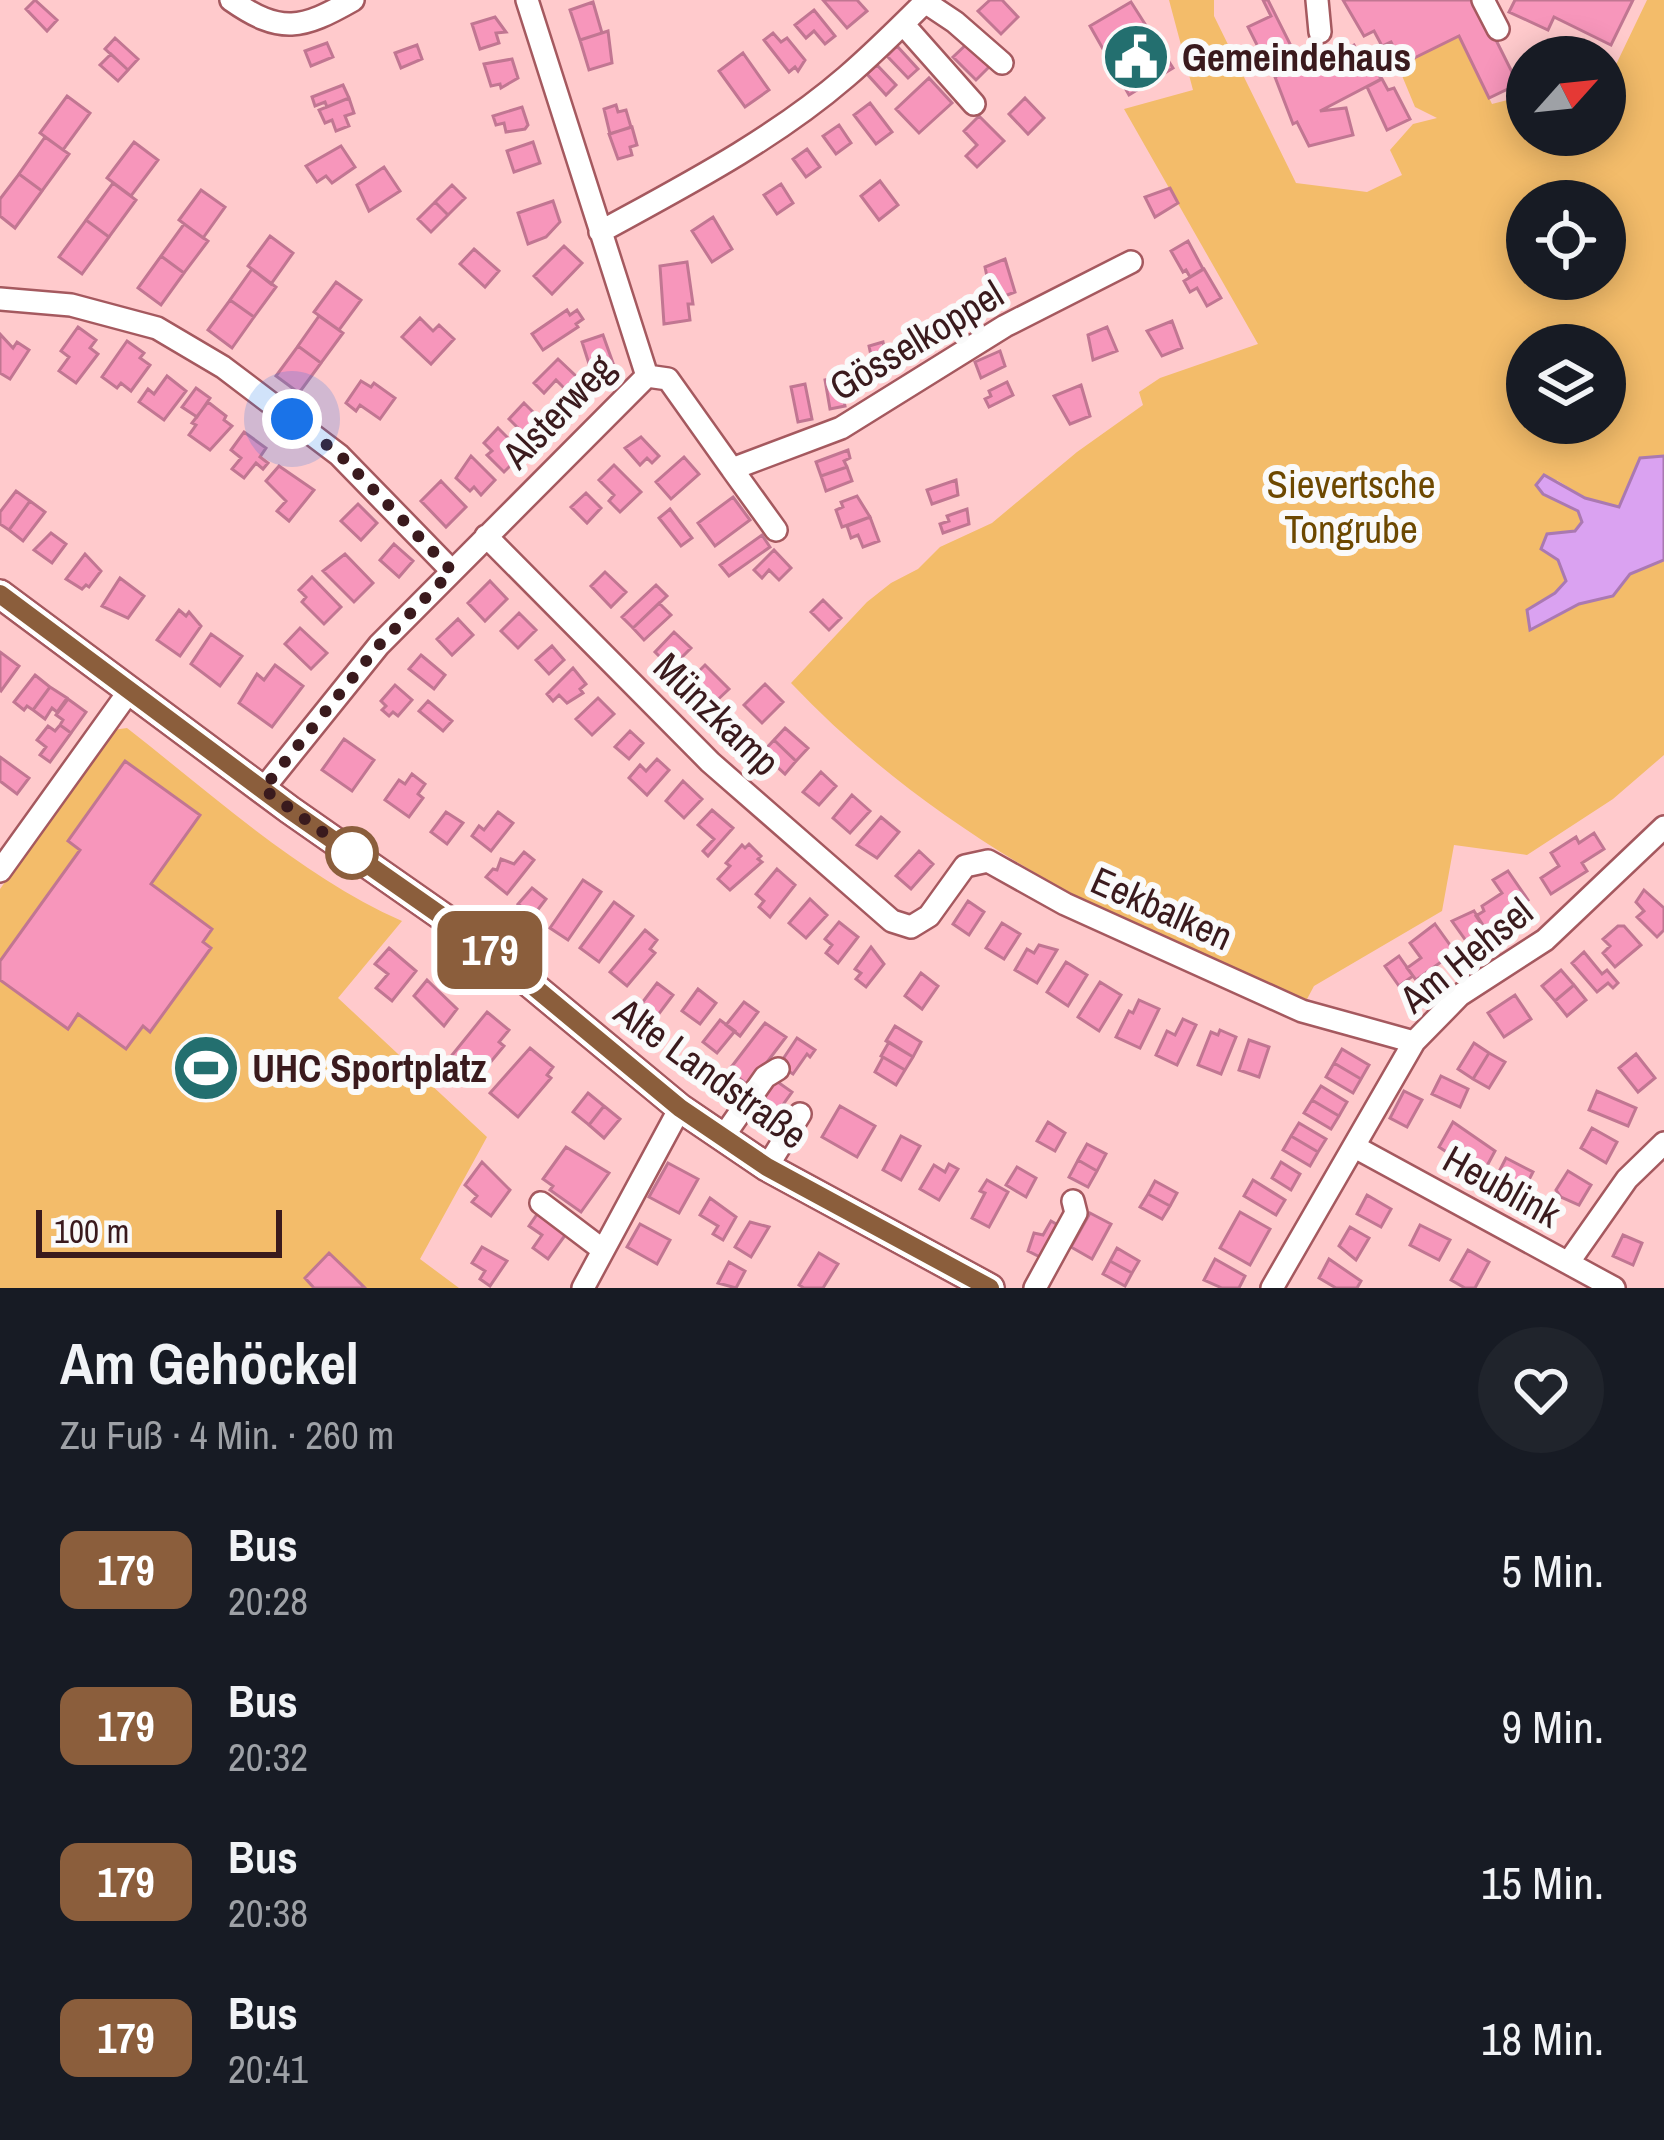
<!DOCTYPE html>
<html lang="de">
<meta charset="utf-8">
<style>
body{margin:0;font-family:"Archivo Narrow",sans-serif;background:#20242c;color:#f1f3f6;height:100vh;display:flex;flex-direction:column;font-size:45px;white-space:nowrap}
*{box-sizing:border-box;margin:0}
p{font-size:39px;color:#9ea1a6}
.icon{flex:none;width:66px;height:66px;fill:none;stroke:currentColor;stroke-width:2;stroke-linecap:round;stroke-linejoin:round}
.map{position:relative;height:1288px;overflow:hidden}
.details{display:flex;flex-direction:column;background:#171b24;flex:1}
.details>*{flex:none}
.badge{padding:0 24px;border-radius:18px;font-size:42px;line-height:78px}
.needle{width:78px;rotate:63deg}
.tools{position:absolute;left:1506px;top:36px;display:grid;gap:24px}
.tools a{display:grid;place-items:center;width:120px;height:120px;border-radius:50%;background:#171b24;box-shadow:0 6px 30px #0003;font-size:60px}
.scale{position:absolute;left:36px;bottom:30px;width:246px;box-sizing:border-box;padding-left:12px;border:6px solid #3a1a1d;border-top:0;font-size:33px;line-height:42px;white-space:nowrap;color:#3a1a1d;-webkit-text-stroke:9px #fafafa;paint-order:stroke}
.you{position:absolute;width:60px;height:60px;margin:-30px;border:9px solid #fff;border-radius:50%;background:#1a73e8;box-shadow:0 0 0 18px #1a73e833}
.map>.badge{position:absolute;translate:-50% -50%;box-shadow:0 0 0 6px #fff}
.round{display:grid;place-items:center;flex:none;width:126px;height:126px;border-radius:63px;background:#20242c}
.summary{display:flex;align-items:center;justify-content:space-between;height:204px;padding:0 60px}
h1{font-size:57px;font-weight:700;line-height:90px}
ul{padding:0;list-style:none}
li{display:flex;align-items:center;gap:36px;height:156px;padding:0 60px}
li div{flex:1}
li b{display:block;font-size:45px}
li em{font-style:normal}
li .badge{min-width:132px;font-weight:700;text-align:center}
.map>svg:first-child{display:block}
</style>
<div class="map">
<svg width="1664" height="1288" viewBox="0 0 1664 1288">
<rect width="100%" height="100%" fill="#ffcacc"/>
<path fill="#f3bc6a" fill-rule="evenodd" d="M1169,0H1214V16L1296,183L1367,192L1402,175L1390,150L1413,124L1437,118L1415,107L1398,66L1459,36L1492,104L1527,95V135H1605V77L1611,75L1647,0H1664V456L1640,458L1620,507L1585,498L1557,480L1543,494L1578,511L1582,522L1558,560L1566,581L1531,630L1579,604L1613,596L1630,574L1664,560V755L1613,799L1527,855L1454,845L1442,911L1314,986L1306,1001C1118,928 931,831 791,683L867,602L891,583L918,569L940,547L992,523L1077,452L1143,405L1139,392L1160,378L1258,344L1124,109L1193,90ZM1527,201H1605V279H1527ZM1527,345H1605V423H1527Z
M127,728C214,796 301,876 402,921L338,998L487,1137L420,1259L459,1288H0V889L113,730Z"/>
<path fill="#daa2f1" stroke="#aa79b1" stroke-width="3" d="M1664,456V560L1630,574L1613,596L1579,604L1530,630L1527,610L1555,593L1566,581L1558,560L1541,549L1547,534L1575,531L1582,522L1578,511L1543,494L1536,485L1544,475L1585,498L1619,507L1640,458Z"/>
<path fill="#f796bb" stroke="#c17692" stroke-width="3" d="M35,0L57,20L47,31L26,9Z
M823,0H857L867,11L847,28Z
M990,0H1002L1018,17L1001,34L978,11Z
M1263,0H1268L1303,70L1354,45L1362,61L1370,57L1381,79L1320,111L1346,108L1353,135L1309,146L1297,122L1293,124L1275,77L1286,72L1281,62L1269,69L1248,27L1271,16Z
M1343,0H1476L1518,84L1489,98L1459,36L1402,64L1391,42L1382,46L1374,31L1364,36Z
M1515,0H1633L1611,45L1554,17L1548,30L1509,12Z
M593,2L602,33L580,40L570,10Z
M1131,2L1173,68L1129,95L1090,26Z
M814,10L835,36L825,44L814,31L806,38L795,25Z
M495,17L506,32L496,33L499,43L480,49L472,24Z
M608,31L612,63L589,70L580,40Z
M773,33L781,42L787,38L805,60L798,71L795,67L789,72L764,40Z
M115,38L138,59L128,70L105,49Z
M971,40L993,63L976,80L953,57Z
M327,43L333,57L311,66L305,51Z
M417,45L422,59L401,68L395,53Z
M897,46L918,69L908,78L887,56Z
M743,53L769,90L745,107L719,71Z
M111,54L128,70L118,81L100,65Z
M512,59L518,78L501,88L500,84L491,86L484,64Z
M877,65L896,85L886,95L867,74Z
M929,78L952,103L919,133L896,109Z
M1382,79L1388,90L1394,88L1410,119L1387,130L1367,87Z
M343,85L349,98L327,107L325,102L315,106L312,97Z
M67,96L90,113L63,150L40,133Z
M349,98L354,113L345,116L349,126L336,131L332,120L325,123L319,110Z
M1025,98L1044,118L1028,134L1009,114Z
M870,103L892,132L876,144L854,115Z
M616,105L618,112L626,110L631,127L610,134L604,109Z
M522,107L528,125L525,129L506,132L504,123L496,125L493,116Z
M979,116L1004,141L977,167L966,156L977,145L964,131Z
M839,125L851,143L836,154L823,136Z
M632,127L637,145L630,147L632,155L618,159L609,134Z
M45,137L69,154L42,191L19,174Z
M134,142L158,160L131,196L107,178Z
M533,142L540,163L514,172L507,151Z
M341,146L355,167L332,183L326,176L317,182L306,166Z
M807,149L820,167L806,177L793,159Z
M384,167L400,191L369,211L357,185Z
M19,174L42,191L15,228L0,216V199Z
M880,181L898,205L879,220L861,196Z
M113,183L136,200L109,237L86,220Z
M781,184L793,203L777,214L764,195Z
M452,185L465,198L448,215L435,202Z
M1170,188L1178,203L1155,217L1145,197Z
M201,190L225,207L203,238L179,220Z
M553,201L560,222L546,237L528,244L518,213Z
M435,202L448,215L431,232L418,219Z
M713,217L732,249L712,262L692,231Z
M86,220L109,237L82,274L59,257Z
M184,224L208,241L184,273L161,256Z
M270,236L293,253L271,284L248,266Z
M1188,241L1203,269L1190,277L1186,270L1183,272L1171,251Z
M564,246L582,263L552,294L534,276Z
M474,249L499,271L485,287L460,264Z
M161,256L184,273L161,305L138,288Z
M1005,259L1015,292L992,301L985,267Z
M687,262L693,304H688L690,320L664,324L660,266Z
M252,269L276,287L254,317L230,300Z
M1204,269L1221,298L1207,306L1197,288L1190,292L1184,281Z
M336,282L361,300L339,330L314,312Z
M230,300L254,317L232,348L208,330Z
M567,310L570,315L577,310L583,319L576,324L578,327L543,350L532,334Z
M319,316L343,333L321,363L298,346Z
M420,318L433,331L439,325L454,339L431,364L402,337Z
M1172,321L1182,348L1162,356L1147,331Z
M78,327L96,340L90,348L98,354L76,383L59,371L69,357L61,351Z
M1107,327L1117,351L1093,360L1088,335Z
M0,334L13,348L17,342L29,350L10,379L0,373Z
M603,335L613,363L591,370L582,342Z
M127,341L144,353L140,358L150,365L131,391L121,383L117,388L102,377Z
M883,342L889,371L875,374L869,346Z
M298,346L321,363L299,393L276,376Z
M1000,351L1005,366L981,378L975,362Z
M558,359L577,377L565,389L556,380L544,393L534,383Z
M167,376L186,391L164,420L139,402L148,389L154,394Z
M839,377L845,406L830,409L825,380Z
M361,381L371,387L374,383L395,398L380,419L360,405L356,411L346,403Z
M1007,382L1013,395L989,407L985,399L991,396L989,391Z
M805,384L812,419L798,422L791,387Z
M1081,385L1090,416L1070,424L1054,396Z
M196,388L210,398L197,417L182,407Z
M208,402L226,416L224,420L232,426L210,450L189,435L196,425L192,423Z
M524,403L548,427L533,443L509,419Z
M498,428L523,453L504,472L487,455L492,451L484,443Z
M244,432L266,448L260,457L268,463L263,469L256,463L244,478L232,469L241,458L231,450Z
M641,437L659,456L652,463L647,458L640,465L625,448Z
M848,450L850,458L844,461L847,467L821,476L816,462Z
M471,456L495,480L481,495L474,487L470,491L456,478Z
M684,457L699,474L671,499L656,482Z
M614,465L641,492L620,512L609,501L614,495L599,480Z
M279,466L314,490L289,521L277,511L286,501L266,481Z
M847,467L852,481L826,491L821,476Z
M956,480L958,495L932,504L927,490Z
M441,481L466,507L446,527L421,501Z
M16,491L30,501L9,530L0,524V512Z
M586,493L601,508L587,523L571,507Z
M857,496L870,517L842,527L836,510L843,507L841,502Z
M733,497L750,520L715,546L698,523Z
M30,501L45,512L23,541L9,530Z
M358,504L377,523L361,540L341,521Z
M670,509L692,538L681,546L659,518Z
M967,509L969,524L943,533L940,524L949,521L947,516Z
M870,517L879,541L863,547L858,535L851,538L847,526Z
M51,533L66,544L52,563L34,550Z
M762,535L770,547L729,576L720,565Z
M394,544L413,561L399,577L380,560Z
M774,550L791,568L779,580L769,570L762,578L754,570Z
M85,554L101,571L89,587L86,585L82,589L66,579Z
M345,554L373,583L354,602L323,571Z
M605,572L626,592L611,607L591,586Z
M312,577L341,607L324,624L302,602L306,597L299,590Z
M120,578L144,596L128,618L102,606Z
M490,581L507,599L485,621L468,603Z
M656,585L667,596L633,628L622,617Z
M823,600L841,618L829,630L811,612Z
M659,603L671,615L644,640L633,628Z
M179,610L186,616L189,612L201,626L180,656L157,640Z
M519,613L536,630L518,648L501,631Z
M458,619L473,635L452,655L437,639Z
M300,628L327,653L311,669L285,644Z
M674,632L691,648L671,668L655,652Z
M211,634L242,656L220,686L191,664Z
M552,646L564,660L549,674L536,660Z
M0,652L19,666L1,691L0,690Z
M421,655L445,675L434,689L409,669Z
M275,665L303,686L272,727L239,703L257,674L264,680Z
M705,665L729,689L712,705L689,681Z
M573,668L586,684L580,689L583,693L567,703L559,695L553,701L547,694Z
M35,675L50,687L33,710L27,706L24,710L14,702Z
M765,684L783,702L762,723L744,705Z
M395,685L412,700L398,716L393,712L389,716L382,710L386,706L381,701Z
M50,687L67,698L57,712L52,708L45,719L33,710Z
M598,698L614,714L592,735L576,719Z
M68,699L86,712L71,733L60,725L63,720L56,715Z
M428,701L452,721L443,731L419,711Z
M60,725L71,733L50,762L40,755L46,747L37,740L48,726L55,731Z
M785,728L808,748L796,761L774,740Z
M630,731L643,743L629,759L615,747Z
M344,739L374,760L352,791L322,770Z
M774,740L796,761L785,774L762,753Z
M0,757L29,778L17,794L0,781Z
M657,759L669,770L647,795L629,778L640,765L646,771Z
M125,761L200,815L151,884L212,929L203,942L211,948L150,1032L143,1026L126,1049L78,1014L68,1029L0,980V961L80,850L68,841Z
M821,772L836,786L819,805L803,792Z
M412,774L425,784L418,794L423,798L409,817L385,800L399,780L405,784Z
M683,781L702,799L684,818L666,801Z
M852,795L870,811L850,833L833,818Z
M712,810L733,828L708,856L703,851L714,839L698,825Z
M446,812L463,823L447,844L431,832Z
M498,812L513,823L491,851L472,836L479,826L484,830Z
M881,817L899,832L877,858L857,845Z
M1594,833L1604,849L1582,863L1587,871L1551,894L1541,878L1559,866L1551,853L1576,837L1579,843Z
M749,844L761,856L758,859L762,862L730,890L718,879L730,866L726,863L742,845L745,848Z
M919,851L933,864L911,889L896,876Z
M524,852L534,860L507,894L486,877L493,869L497,870L501,859L514,864Z
M777,869L795,885L770,917L759,907L764,901L756,894Z
M1508,871L1528,900L1514,909L1517,914L1496,928L1494,924L1485,929L1476,916L1484,911L1482,906L1502,893L1493,880Z
M583,880L601,892L568,940L550,928Z
M532,888L546,899L533,916L518,904Z
M1644,890L1664,908V930L1657,937L1637,917L1644,911L1636,902Z
M810,899L827,915L806,938L789,923Z
M968,901L984,912L969,935L953,924Z
M614,902L633,916L599,962L580,948Z
M1474,911L1488,933L1469,945L1452,921Z
M839,922L858,937L838,963L826,953L832,945L825,939Z
M1002,923L1020,934L1004,959L986,948Z
M1435,924L1455,952L1416,980L1407,968L1421,958L1410,943Z
M1618,926H1624L1641,945L1615,967L1603,953L1610,946L1603,939Z
M645,930L657,940L650,949L655,953L627,986L610,972Z
M1039,945L1057,950L1037,983L1015,970L1027,949L1034,953Z
M871,947L884,964L866,987L856,979L861,973L855,969Z
M389,948L416,971L392,1001L376,988L388,974L375,964Z
M1584,952L1602,974L1607,970L1618,983L1613,988L1608,983L1597,992L1572,963Z
M1399,956L1413,976L1399,986L1385,966Z
M1066,962L1087,975L1068,1006L1047,992Z
M1561,970L1574,985L1555,1001L1542,986Z
M921,973L938,986L922,1009L905,996Z
M427,980L457,1009L444,1026L414,996Z
M1100,982L1121,995L1099,1031L1078,1017Z
M657,983L673,995L658,1015L642,1003Z
M1574,985L1586,1000L1567,1016L1555,1001Z
M698,989L716,1003L700,1024L682,1011Z
M1515,995L1531,1019L1504,1037L1488,1013Z
M1139,1000L1159,1009L1140,1048L1116,1037L1129,1011L1133,1013Z
M744,1002L758,1012L740,1036L726,1025Z
M487,1012L509,1030L499,1042L504,1046L474,1082L448,1060Z
M1183,1019L1196,1025L1177,1065L1156,1055L1167,1031L1175,1035Z
M720,1020L735,1031L717,1053L703,1042Z
M765,1023L786,1037L749,1086L729,1070Z
M895,1026L921,1042L913,1057L886,1041Z
M1220,1030L1236,1037L1221,1074L1198,1065L1211,1032L1218,1035Z
M797,1038L815,1050L810,1057L807,1054L793,1074L779,1065Z
M1249,1040L1269,1047L1259,1077L1239,1070Z
M889,1042L913,1057L905,1070L881,1056Z
M1474,1043L1489,1053L1473,1079L1458,1069Z
M530,1048L553,1067L547,1075L551,1078L518,1117L490,1093Z
M1342,1049L1369,1065L1361,1079L1334,1063Z
M1489,1053L1505,1062L1489,1088L1473,1079Z
M1636,1054L1655,1078L1638,1092L1619,1068Z
M883,1057L905,1070L896,1085L875,1072Z
M1334,1063L1361,1079L1353,1093L1326,1077Z
M1441,1076L1468,1089L1460,1107L1432,1094Z
M772,1078L792,1092L777,1113L754,1097Z
M1321,1086L1347,1102L1339,1116L1312,1100Z
M1404,1091L1422,1100L1407,1127L1390,1118Z
M1597,1091L1636,1108L1628,1126L1589,1110Z
M588,1093L604,1106L589,1125L573,1112Z
M1312,1100L1339,1116L1331,1129L1304,1113Z
M604,1106L620,1119L604,1138L589,1125Z
M840,1106L875,1126L857,1157L822,1137Z
M1048,1122L1065,1133L1055,1151L1037,1141Z
M1453,1122L1495,1151L1482,1175L1439,1147Z
M1299,1123L1326,1139L1318,1152L1291,1136Z
M1592,1128L1617,1142L1606,1163L1581,1148Z
M901,1136L920,1146L901,1180L883,1170Z
M1291,1136L1318,1152L1310,1166L1283,1150Z
M1087,1144L1106,1154L1097,1171L1078,1160Z
M566,1147L609,1173L581,1212L550,1190L553,1186L543,1179Z
M1506,1158L1533,1172L1518,1201L1491,1187Z
M1078,1160L1097,1171L1088,1187L1069,1177Z
M482,1162L510,1190L491,1216L472,1202L477,1196L465,1185Z
M1281,1162L1300,1174L1291,1190L1272,1178Z
M668,1163L698,1179L679,1213L649,1197Z
M949,1164L958,1169L939,1200L920,1189L934,1165L945,1172Z
M1017,1167L1036,1178L1026,1197L1006,1185Z
M1568,1171L1591,1185L1579,1205L1561,1197L1556,1190Z
M987,1180L1008,1192L989,1227L972,1218L985,1193L980,1191Z
M1253,1180L1285,1200L1276,1215L1244,1196Z
M1155,1181L1177,1193L1170,1206L1148,1194Z
M1148,1194L1170,1206L1162,1219L1140,1207Z
M1367,1195L1391,1209L1381,1227L1357,1214Z
M710,1198L736,1217L723,1240L713,1234L718,1226L700,1215Z
M1240,1212L1270,1229L1250,1265L1220,1248Z
M538,1213L566,1234L548,1259L533,1248L542,1235L529,1226Z
M1090,1213L1111,1224L1092,1259L1071,1247Z
M1051,1221L1063,1228L1046,1260L1028,1251L1034,1233L1043,1235Z
M750,1222L769,1227L751,1257L735,1247Z
M640,1224L670,1240L657,1264L627,1247Z
M1420,1225L1450,1240L1439,1260L1410,1245Z
M1350,1227L1369,1238L1356,1260L1339,1246Z
M1623,1235L1642,1243L1633,1265L1613,1256Z
M482,1247L507,1261L490,1286L480,1279L485,1271L472,1263Z
M1117,1248L1139,1261L1132,1273L1110,1261Z
M1468,1250L1489,1262L1475,1288H1465L1451,1280Z
M329,1253L353,1276L365,1288H314L305,1278Z
M819,1253L838,1264L823,1288H804L799,1285Z
M1215,1259L1245,1276L1239,1288H1222L1204,1280Z
M1329,1259L1361,1281L1357,1288H1336L1319,1278Z
M1110,1261L1132,1273L1125,1286L1103,1274Z
M729,1262L745,1271L736,1288L718,1283Z"/>
<g fill="none" stroke-linecap="round" stroke-linejoin="round">
<g stroke="#a5595f" stroke-width="26">
<path id="minor" d="M231,0C281,35 302,29 353,0
M527,0L647,376
M1317,0L1320,32
M1483,0L1498,29
M925,2L955,22L1002,63
M903,24L974,104
M600,232C684,186 773,140 846,77C874,53 901,26 927,0
M0,299L71,305L157,328L223,367L339,455L452,571
M647,376L668,379L732,469L841,428L1005,326L1131,262
M732,469L776,530
M486,536L710,762L892,921L911,927
M263,789L379,645L647,376
M0,871L130,690
M911,927L929,916L965,866L988,861L1065,904L1302,1011L1414,1042
M723,1137L765,1077L778,1069
M1355,1147L1614,1288
M767,1167L800,1114
M541,1203L603,1250
M1568,1263L1627,1179L1664,1143
M583,1288L680,1108
M1035,1288L1076,1213L1073,1201
M1272,1288L1414,1042L1460,995L1545,940L1664,827"/>
</g>
<g stroke="#a5595f" stroke-width="32">
<path id="major" d="M0,594L290,810L486,947L680,1108L767,1167L990,1288"/>
</g>
<use href="#minor" stroke="#fff" stroke-width="21"/>
<use href="#major" stroke="#fff" stroke-width="27"/>
</g>
<g fill="none" stroke-linecap="round" stroke-linejoin="round">
<g stroke="#fff" stroke-width="27">
<path id="line" d="M0,594L290,810L486,947L680,1108L767,1167L990,1288"/>
</g>
<use href="#line" stroke="#8b5e3c" stroke-width="18"/>
<path stroke="#3a1a1d" stroke-width="12" stroke-dasharray="0 21.6" d="M292,419L339,454L452,571L379,645L263,789L356,856L352,853"/>
</g>
<defs>
<g id="civic-disc" transform="scale(3.45)"><circle r="9.5" fill="#236f6f" stroke="#fafafa"/><path d="M-.6-6.5H3V-4.5H.6V-3L4-1V1h2V6H-6V1h2V-1L-.6-3ZM-1.2 2.5V6h2.4V2.5Z" fill="#fff"/></g>
<g id="stadium-disc" transform="scale(3.45)"><circle r="9.5" fill="#236f6f" stroke="#fafafa"/><path d="M0-5a6.5 5 0 1 0 0 10a6.5 5 0 1 0 0-10ZM-3.5-1.8h7v3.6h-7Z" fill="#fff"/></g>
</defs>
<g fill-rule="evenodd">
<use href="#civic-disc" x="1136" y="57"/>
<use href="#stadium-disc" x="206" y="1068"/>
</g>
<circle fill="#fff" stroke="#8b5e3c" stroke-width="6" cx="352" cy="853" r="24"/>
<g text-anchor="middle" dominant-baseline="central" stroke-width="12" stroke-linejoin="round" paint-order="stroke">
<g font-size="39" font-weight="bold" fill="#3a1a1d" stroke="#fafafa" text-anchor="start">
<text x="1182" y="57">Gemeindehaus</text>
<text x="252" y="1068">UHC Sportplatz</text>
</g>
<g font-size="39" fill="#3a1a1d" stroke="#fafafa">
<text transform="translate(916 340) rotate(-31)">Gösselkoppel</text>
<text transform="translate(558 411) rotate(-46)">Alsterweg</text>
<text transform="translate(717 714) rotate(44)">Münzkamp</text>
<text transform="translate(1162 908) rotate(24)">Eekbalken</text>
<text transform="translate(1466 955) rotate(-39)">Am Hehsel</text>
<text transform="translate(711 1073) rotate(36)">Alte Landstraße</text>
<text transform="translate(1502 1186) rotate(29)">Heublink</text>
</g>
<g font-size="39" fill="#6d4800" stroke="#fafafa">
<text x="1351" y="484">Sievertsche<tspan x="1351" dy="45">Tongrube</tspan></text>
</g>
</g>
</svg>
<div class="tools">
<a><svg class="needle" viewBox="-14 -14 28 28"><path d="M0-13l5 13h-10z" fill="#e53935"/><path d="M0 13l5-13h-10z" fill="#9ea1a6"/></svg></a>
<a><svg class="icon" aria-label="locate" viewBox="0 0 24 24"><circle cx="12" cy="12" r="6"/><path d="M12 2v4M12 18v4M2 12h4M18 12h4"/></svg></a>
<a><svg class="icon" aria-label="layers" viewBox="0 0 24 24"><path d="M12 4l9 5-9 5-9-5zM3 14l9 5 9-5"/></svg></a>
</div>
<div class="scale">100 m</div>
<div class="you" style="left:292px;top:419px"></div>
<b class="badge" style="left:490px;top:950px;background:#8b5e3c;color:#fff">179</b>
</div>
<section class="details">
<div class="summary"><div><h1>Am Gehöckel</h1><p>Zu Fuß · 4 Min. · 260 m</p></div><a class="round"><svg class="icon" aria-label="heart" viewBox="0 0 24 24"><path d="M12 20l-8-8c-3-5 5-10 8-4 3-6 11-1 8 4z"/></svg></a></div>
<ul>
<li><span class="badge" style="background:#8b5e3c;color:#fff">179</span><div><b>Bus</b><p>20:28</p></div><em>5 Min.</em></li>
<li><span class="badge" style="background:#8b5e3c;color:#fff">179</span><div><b>Bus</b><p>20:32</p></div><em>9 Min.</em></li>
<li><span class="badge" style="background:#8b5e3c;color:#fff">179</span><div><b>Bus</b><p>20:38</p></div><em>15 Min.</em></li>
<li><span class="badge" style="background:#8b5e3c;color:#fff">179</span><div><b>Bus</b><p>20:41</p></div><em>18 Min.</em></li>
</ul>
</section>
